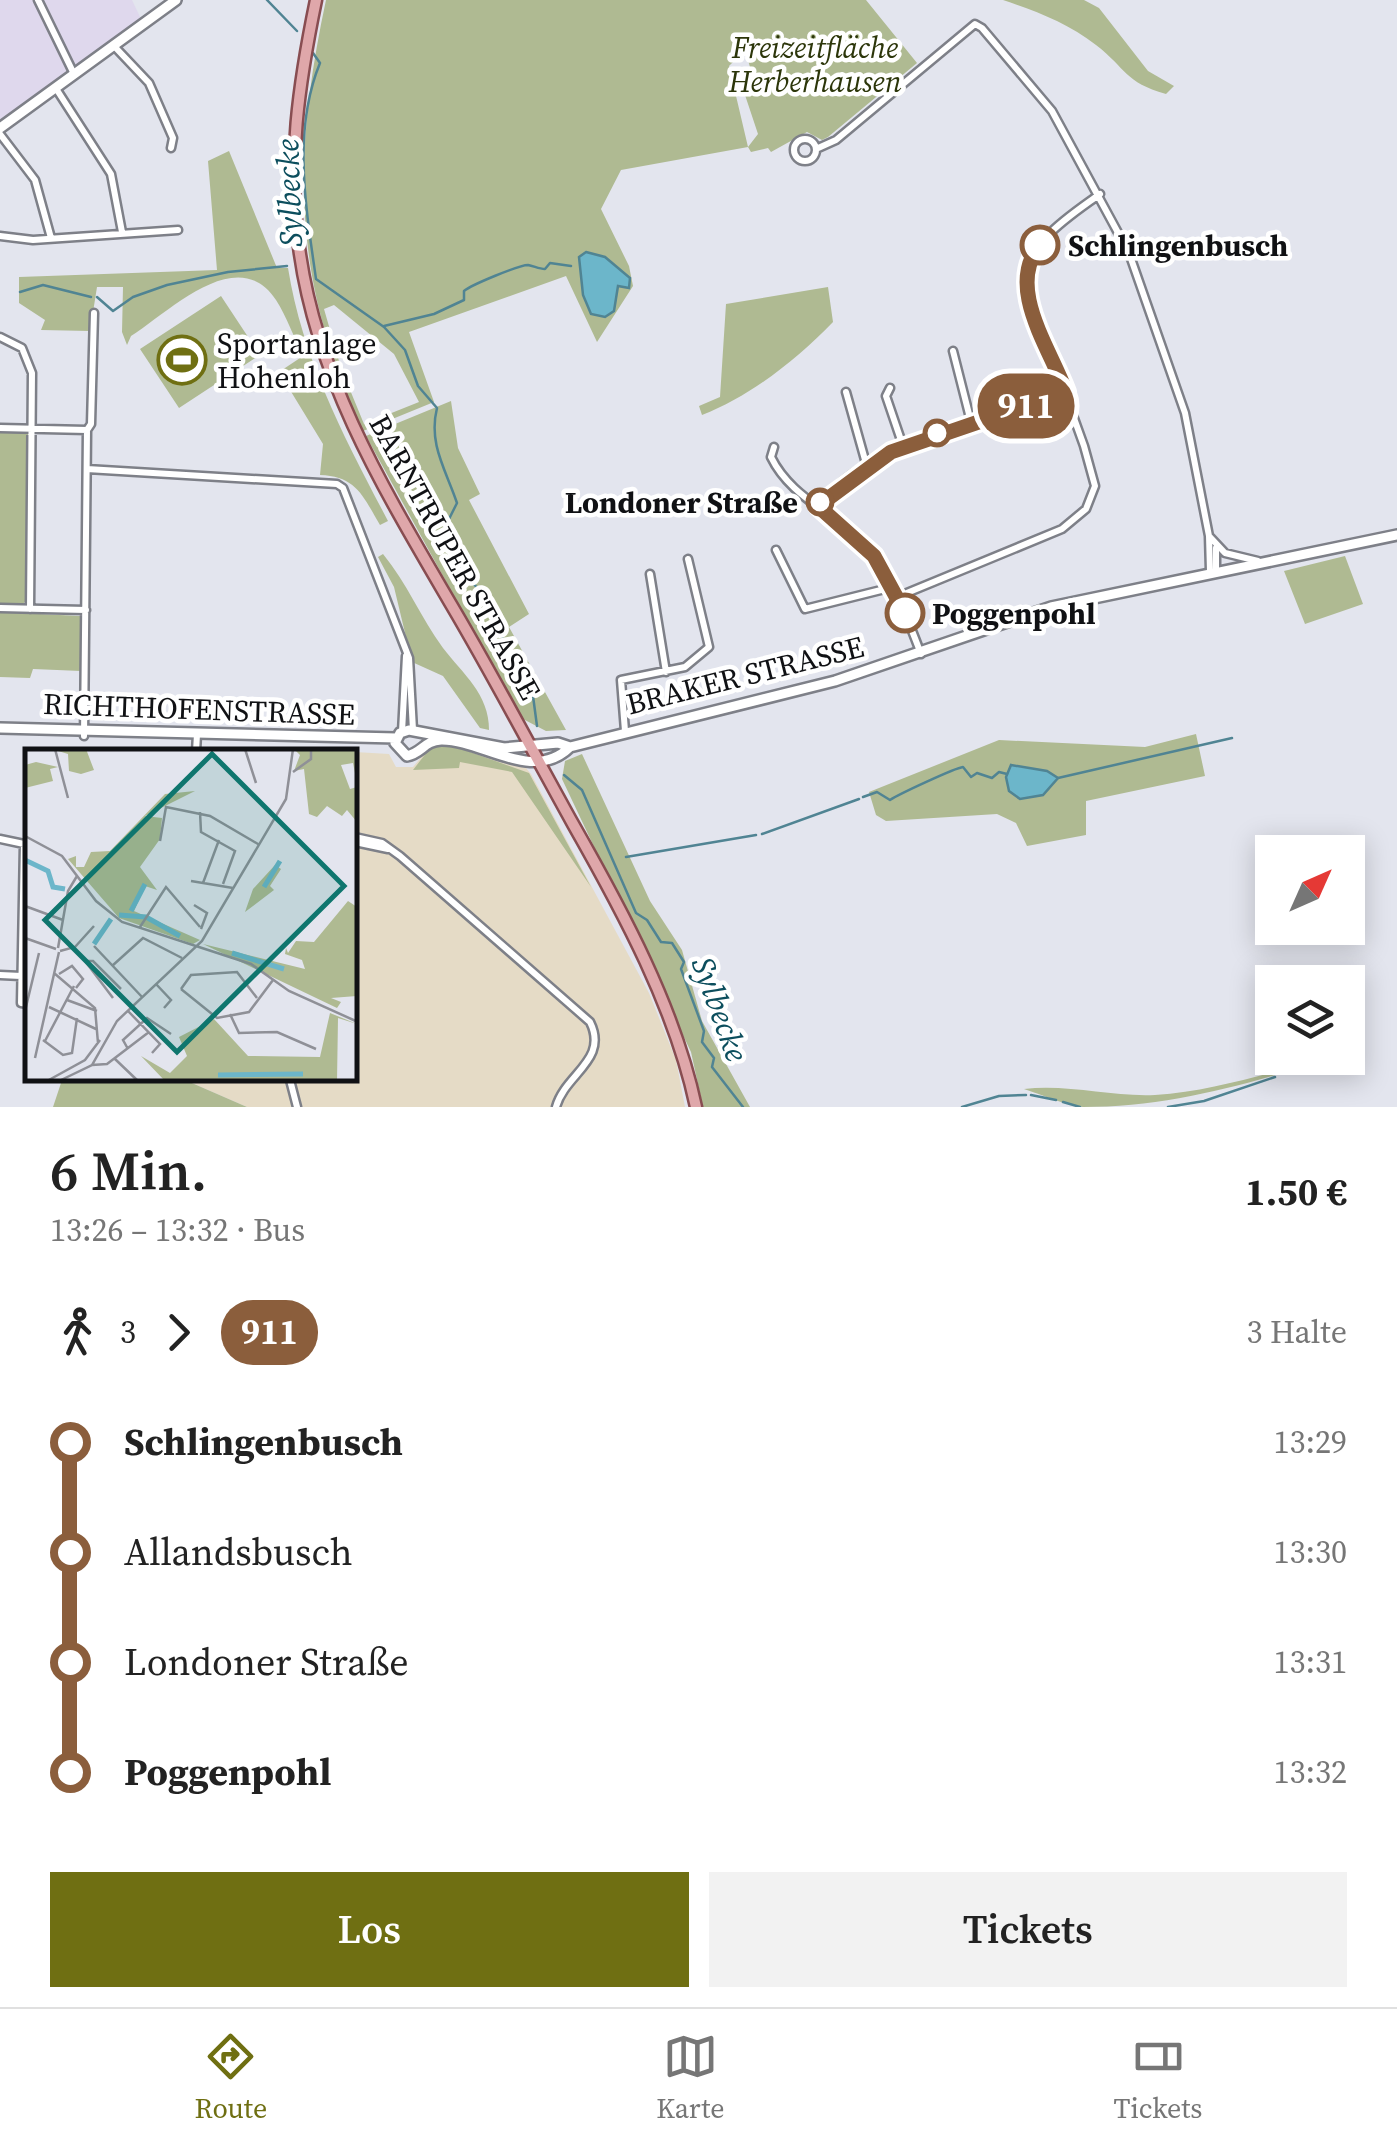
<!DOCTYPE html>
<html lang="de">
<meta charset="utf-8">
<style>
body{margin:0;font-family:"Source Serif 4",serif;background:#f2f2f2;color:#222;height:100vh;display:flex;flex-direction:column;font-size:38px;white-space:nowrap}
*{box-sizing:border-box;margin:0}
p{font-size:32px;color:#767676}
.icon{flex:none;width:55px;height:55px;fill:none;stroke:currentColor;stroke-width:2;stroke-linecap:round;stroke-linejoin:round}
.map{position:relative;height:1107px;overflow:hidden}
.panel{display:flex;flex-direction:column;background:#fff;flex:1}
.panel>*{flex:none}
.badge{padding:0 20px;border-radius:32px;font-size:35px;line-height:65px}
.needle{width:65px;rotate:45deg}
.buttons{position:absolute;left:1255px;top:835px;display:grid;gap:20px}
.buttons a{display:grid;place-items:center;width:110px;height:110px;border-radius:0px;background:#fff;box-shadow:0 5px 25px #0003;font-size:50px}
.map>.badge{position:absolute;translate:-50% -50%;box-shadow:0 0 0 5px #fff}
.legs{display:flex;align-items:center;gap:15px;height:110px;padding:0 50px;font-size:32px}
.legs p{margin-inline-start:auto}
.overview{display:flex;align-items:center;justify-content:space-between;height:170px;padding:0 50px}
h1{font-size:55px;font-weight:600;line-height:75px}
.cta{display:flex;gap:20px;margin-top:auto;padding:20px 50px}
.cta a{flex:1;height:115px;border-radius:0px;background:#6f6f12;color:#fff;font-size:40px;font-weight:600;line-height:115px;text-align:center}
.cta a+a{background:#f2f2f2;color:#222}
ul{padding:0 50px;list-style:none}
li{display:flex;align-items:center;gap:35px;height:110px;font-size:38px}
li i{display:grid;place-items:center;width:15px;height:100%;margin:0 12px;background:currentColor}
li i::after{content:'';width:25px;height:25px;margin:-12px;border:8px solid;border-radius:50%;background:#fff}
li p{margin-inline-start:auto}
li:first-child i{background:linear-gradient(#0000 50%,currentColor 0)}
li:last-child i{background:linear-gradient(currentColor 50%,#0000 0)}
.tabs{display:flex;justify-content:space-around;align-items:center;height:140px;border-top:2px solid #e0e0e0;background:#fff;font-size:28px;color:#767676}
.tabs a{display:grid;justify-items:center;gap:5px}
.tabs .on{color:#6f6f12}
.map>svg:first-child{display:block}
</style>
<div class="map">
<svg width="1397" height="1107" viewBox="0 0 1397 1107">
<rect width="100%" height="100%" fill="#e3e5ee"/>
<path fill="#dfd8ed" d="M0,0H132L141,19L0,121Z"/>
<path fill="#e5dbc6" d="M455,747L526,768L531,774L649,993L676,1060L685,1107H247L185,1080H355V752L389,754L396,767H413L429,748Z"/>
<path fill="#afba92" fill-rule="evenodd" d="M326,0H866L917,63L828,137L822,140L807,132L771,152L768,148L751,152L748,147L758,134L737,71L752,74L745,50L729,66L748,147L621,170L601,209L629,266L633,286L597,342L566,276L409,332L434,402L363,431C292,280 292,159 326,0ZM334,305L394,354L419,402L364,424L341,368L324,309Z
M1003,0H1084L1099,8L1148,71L1174,86L1166,94C1124,82 1127,69 1096,45C1068,23 1036,11 1003,0Z
M229,151L277,268H288C303,361 345,439 388,521L380,525C363,496 356,476 320,475L323,444L279,372L303,356C294,338 287,317 276,300C238,242 170,311 131,336L127,345L122,332L123,287H97L90,331L41,330L45,320L19,303V277L217,270L208,161Z
M828,287L833,322C796,360 751,396 702,415L699,406L720,397L726,304Z
M221,296L260,355L179,408L140,349Z
M451,401L458,448L480,494L469,500L529,614L509,627L566,730L546,731L521,718L366,436Z
M0,432H28L25,602L21,606H0Z
M383,554C407,583 421,618 443,648C463,674 489,694 489,730L480,728L443,676L412,662L394,587L378,557Z
M1345,556L1363,604L1305,624L1284,571Z
M0,612L80,616L81,671L33,669L30,678L0,677Z
M1196,734L1205,776L1086,801V835L1027,846L1016,823L997,814L886,821L876,815L869,792L999,740L1145,747Z
M442,742L529,773L591,887L512,772L460,762L459,768L413,770L434,743Z
M582,754L650,901L682,950L702,1021L750,1107H703L691,1052L562,779L565,761Z
M1330,1058C1250,1084 1169,1107 1083,1107C1064,1105 1043,1095 1024,1089C1069,1084 1111,1097 1155,1095C1216,1091 1271,1071 1330,1058Z
M62,1080H185L247,1107H53Z"/>
<path fill="#6cb6ca" stroke="#508493" stroke-width="2.5" d="M586,252L605,257L630,278L629,288L618,286L614,311L605,317L591,314L583,295L579,257Z
M1011,765L1047,771L1058,778L1043,795L1020,799L1009,791L1006,777Z"/>
<g fill="none" stroke-linecap="round" stroke-linejoin="round">
<path stroke="#508493" stroke-width="2.5" d="M267,0L297,31
M313,53L320,63C292,131 306,208 316,279L384,327L405,350L418,386L437,408C428,444 446,470 457,503L444,529L460,545L461,570L482,593L486,610L503,629L501,651L533,696L537,726
M20,292L43,285L91,297
M97,297L113,311L133,297L167,285L228,272L287,266
M384,326L434,314L464,300V291C471,285 519,265 528,265C534,266 539,269 545,269L550,263L571,266
M564,775L582,790L636,913L647,920L661,942L672,943L684,962L681,969L704,1031L702,1042L714,1058L712,1067L743,1107
M1058,778L1232,738
M863,797L877,792L890,800C899,794 955,768 963,767L971,777L977,773L992,778L999,772L1007,774
M762,834L859,799
M626,857L756,835
M1031,1095L1056,1100
M1063,1102L1080,1107
M962,1107L999,1096L1026,1095
M1168,1107L1204,1101L1275,1077"/>
<g stroke="#7e8088" stroke-width="11">
<path id="street" d="M38,0L74,74
M114,46L149,83L173,138L171,148
M55,87L111,174L122,232
M0,134L35,180L51,238
M794 150a11 11 0 1 1 22 0a11 11 0 1 1-22 0Z
M816,149L836,140L975,24L982,28L1052,111L1129,253L1185,413L1209,536L1210,571
M0,236L33,240L178,230
M0,337L22,348L32,373L30,609
M953,351L971,422
M890,388L886,396L903,446
M846,392L867,467
M0,428L87,430
M774,447L771,457C789,494 826,509 856,537C889,568 905,612 921,654
M87,469L337,484L343,488L409,658L413,730
M818,507C861,444 996,415 1066,392
M1210,537L1225,553L1258,561
M776,550L805,609L893,587
M1216,570V548
M650,574L666,672
M897,597L1062,529L1086,509L1095,486L1084,446L1025,282C1028,241 1070,216 1100,194
M0,608L86,610
M625,731L621,680L685,667L709,647L688,559
M402,732L406,656
M84,736L87,430L91,424L94,313
M196,752L197,734
M355,837L382,843L400,856L590,1022C609,1060 565,1074 556,1107
M0,839L24,844L21,1003L28,1004
M355,842L388,849
M0,975L21,976
M290,1080L297,1107"/>
</g>
<g stroke="#7e8088" stroke-width="14">
<path id="secondary" d="M0,128L176,0
M0,728L396,738
M570,747C532,784 482,739 441,740C424,741 422,753 407,756L395,743L400,733L409,730L504,748L558,743L570,747L835,681L1051,607L1397,535"/>
</g>
<g stroke="#884d51" stroke-width="15">
<path id="primary" d="M316,0C299,82 287,163 299,247C316,379 386,493 452,606C494,677 533,752 573,824C623,912 675,1008 696,1107"/>
</g>
<use href="#street" stroke="#fff" stroke-width="6"/>
<use href="#secondary" stroke="#fff" stroke-width="9"/>
<use href="#primary" stroke="#dfa7aa" stroke-width="10"/>
</g>
<g fill="none" stroke-linecap="round" stroke-linejoin="round">
<g stroke="#fff" stroke-width="22">
<path id="line-1" d="M905,613L874,556L818,506L891,452L1066,392C1050,348 1005,287 1040,245"/>
</g>
<use href="#line-1" stroke="#8b5e3c" stroke-width="15"/>
</g>
<defs>
<g id="stadium-ring" transform="scale(2.5)"><circle r="9.5" fill="#fff" stroke="#6f6f12" stroke-width="1.5"/><path d="M0-5a6.5 5 0 1 0 0 10a6.5 5 0 1 0 0-10ZM-3.5-1.8h7v3.6h-7Z" fill="#6f6f12"/></g>
</defs>
<g fill-rule="evenodd">
<use href="#stadium-ring" x="182" y="360"/>
</g>
<g fill="#fff" stroke="#8b5e3c" stroke-width="5">
<circle cx="1040" cy="245" r="18"/>
<circle cx="937" cy="433" r="12"/>
<circle cx="820" cy="502" r="12"/>
<circle cx="905" cy="613" r="18"/>
</g>
<g text-anchor="middle" dominant-baseline="central" stroke-width="9" stroke-linejoin="round" paint-order="stroke">
<g font-size="30" font-style="italic" fill="#2c360a" stroke="#fff">
<text x="815" y="47">Freizeitfläche<tspan x="815" dy="34">Herberhausen</tspan></text>
</g>
<g font-size="30" font-weight="bold" fill="#101114" stroke="#fff" text-anchor="start">
<text x="1068" y="245">Schlingenbusch</text>
<text x="798" y="502" text-anchor="end">Londoner Straße</text>
<text x="932" y="613">Poggenpohl</text>
</g>
<g font-size="30" fill="#101114" stroke="#fff" text-anchor="start">
<text x="217" y="343">Sportanlage<tspan x="217" dy="34">Hohenloh</tspan></text>
</g>
<g font-size="30" fill="#101114" stroke="#fff">
<text transform="translate(455 557) rotate(61)">BARNTRUPER STRASSE</text>
<text transform="translate(745 675) rotate(-14)">BRAKER STRASSE</text>
<text transform="translate(199 709) rotate(2)">RICHTHOFENSTRASSE</text>
</g>
<g font-size="32" font-style="italic" fill="#0c4e5d" stroke="#fff">
<text transform="translate(289 193) rotate(-92)">Sylbecke</text>
<text transform="translate(720 1009) rotate(70)">Sylbecke</text>
</g>
</g>
<g transform="translate(25 749)">
<rect width="332" height="332" fill="#e3e5ee"/>
<path d="M61,0L69,21L56,25L44,22L43,5L30,1ZM269,0H332V34L328,14L316,16L325,40L332,38V73L322,61L317,67L302,57L292,68L284,65L279,20L269,22L275,6ZM11,13L33,18L25,20L28,32L0,39V16ZM170,42L120,67L137,69L135,90L115,118L132,141L120,137L109,162L175,191L168,195L94,169L43,110L51,107V118H59L66,103L85,102L140,45ZM250,116L256,120L245,137L249,141L220,163L228,140ZM323,152L332,158V247L306,249L316,253L312,259L178,195L280,220L277,211L260,205L261,199L263,204L271,192L289,193ZM305,264L332,275L313,269L312,332H140L116,307L145,324L162,307L154,288L189,270L223,307L295,308Z" fill="#afba92"/>
<path fill="none" stroke="#6cb6ca" stroke-width="5" d="M0,111L23,122L28,138L40,140M239,138L255,112M106,162L120,135M94,166L121,168L155,187M69,195L86,170M207,204L259,220M193,326L278,325"/>
<path fill="none" stroke="#8f9097" stroke-width="2.5" d="M30,0L43,49M220,0L231,34M268,23L286,10V0M175,63L176,83L210,102L198,135M0,87L37,107L71,152L97,173L226,215L264,242L333,273M135,92L141,58L185,67L233,95M166,132L208,139M178,134L194,91M169,156L182,164L176,180M0,157L38,171M115,178L141,138L175,178M0,189L31,200M69,197L118,249M33,199L43,142L52,127M35,202L50,198L69,177M87,217L118,189L157,209M29,224L70,259L73,294M34,225L47,217L58,230L51,239M131,235L146,251L139,259M156,240L192,269L224,263L248,231M156,240L166,226L212,223L232,249M88,249L60,212H68L96,240M42,251L72,262M24,258L71,280M0,262L14,204M103,262L135,295L127,304M205,265L214,284L252,283L291,300M18,291L38,306L47,304L52,269M20,292L49,237M103,300L98,291L122,269L146,285M10,309L34,203M90,310L113,332M67,316L82,315L124,283M22,332L60,311L75,291M34,332L67,316L92,272L177,192L261,50L268,0"/>
<path fill="#0f766e" fill-opacity="0.15" stroke="#0f766e" stroke-width="5" d="M187,5L319,137L152,303L20,171Z"/>
<rect width="332" height="332" fill="none" stroke="#101114" stroke-width="5"/>
</g>
</svg>
<div class="buttons">
<a><svg class="needle" viewBox="-14 -14 28 28"><path d="M0-13l5 13h-10z" fill="#e53935"/><path d="M0 13l5-13h-10z" fill="#767676"/></svg></a>
<a><svg class="icon" aria-label="layers" viewBox="0 0 24 24"><path d="M12 4l9 5-9 5-9-5zM3 14l9 5 9-5"/></svg></a>
</div>
<b class="badge" style="left:1026px;top:406px;background:#8b5e3c;color:#fff">911</b>
</div>
<section class="panel">
<div class="overview"><div><h1>6 Min.</h1><p>13:26 – 13:32 · Bus</p></div><b>1.50 €</b></div>
<div class="legs"><svg class="icon" aria-label="walk" viewBox="0 0 24 24"><circle cx="13" cy="4" r="2"/><path d="M13 8l-2 6 4 7M11 14l-3 7M7 12l3-4h3l4 4"/></svg>3<svg class="icon" aria-label="forward" viewBox="0 0 24 24"><path d="M9 5l7 7-7 7"/></svg><b class="badge" style="background:#8b5e3c;color:#fff">911</b><p>3 Halte</p></div>
<ul>
<li><i style="color:#8b5e3c"></i><b>Schlingenbusch</b><p>13:29</p></li>
<li><i style="color:#8b5e3c"></i><span>Allandsbusch</span><p>13:30</p></li>
<li><i style="color:#8b5e3c"></i><span>Londoner Straße</span><p>13:31</p></li>
<li><i style="color:#8b5e3c"></i><b>Poggenpohl</b><p>13:32</p></li>
</ul>
<div class="cta"><a>Los</a><a>Tickets</a></div>
</section>
<nav class="tabs">
<a class="on"><svg class="icon" aria-label="directions" viewBox="0 0 24 24"><path d="M12 3l9 9-9 9-9-9zM9 14v-3h6M13 9l2 2-2 2"/></svg>Route</a>
<a><svg class="icon" aria-label="map" viewBox="0 0 24 24"><path d="M3 6l6-2 6 2 6-2v14l-6 2-6-2-6 2zM9 4v14M15 6v14"/></svg>Karte</a>
<a><svg class="icon" aria-label="tickets" viewBox="0 0 24 24"><path d="M3 7h18v10H3zM15 7v10"/></svg>Tickets</a>
</nav>
